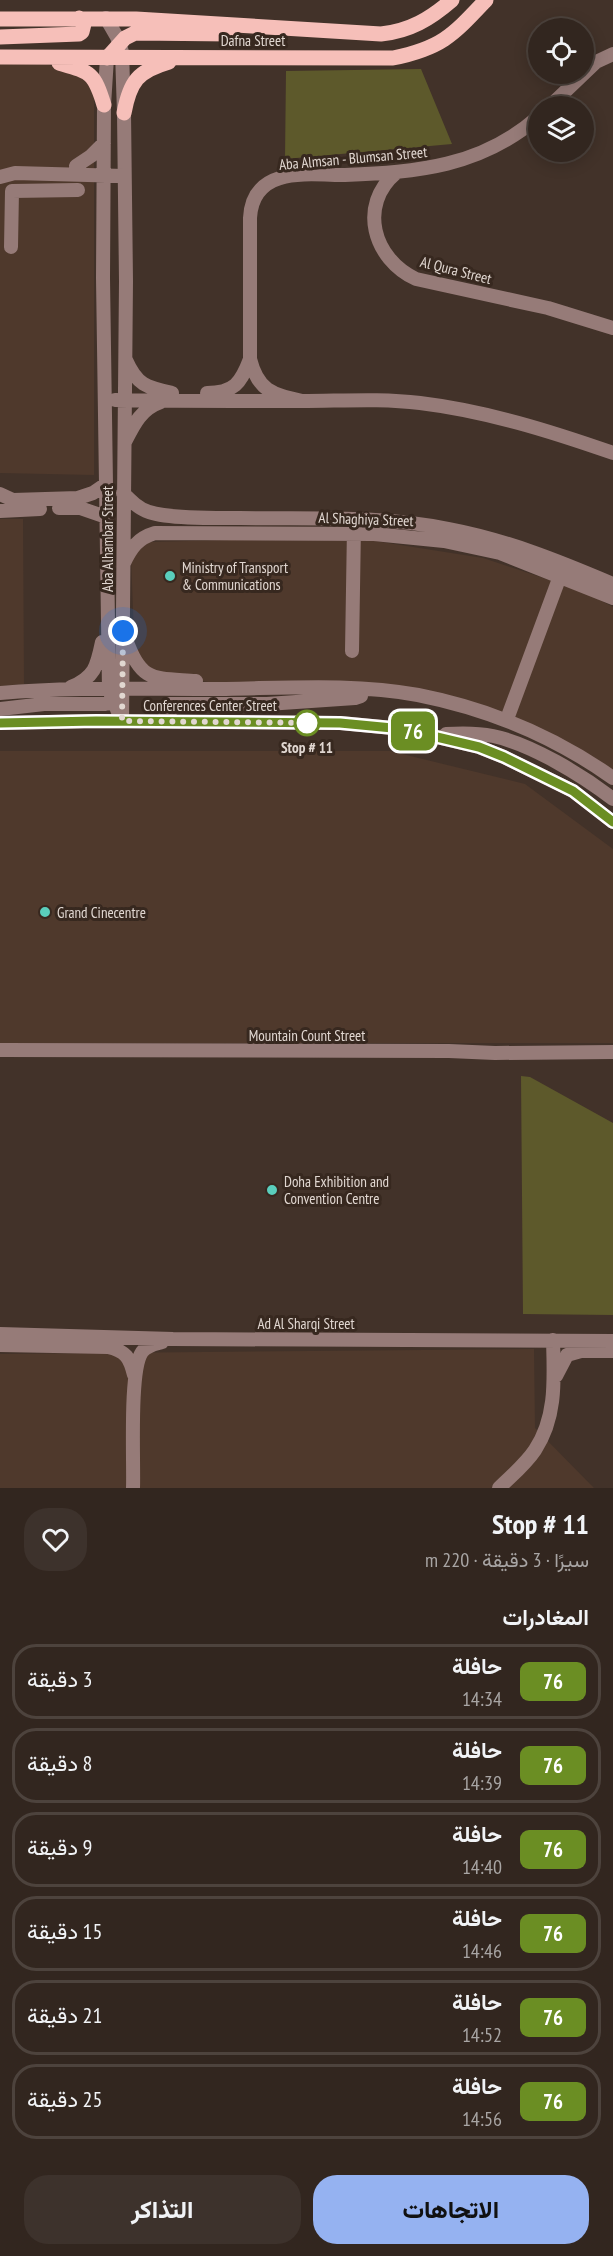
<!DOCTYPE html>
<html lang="ar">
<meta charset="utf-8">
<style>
body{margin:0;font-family:"PT Sans Narrow",Vazirmatn,sans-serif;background:#3d322c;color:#f1f3f6;direction:rtl;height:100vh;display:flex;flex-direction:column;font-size:22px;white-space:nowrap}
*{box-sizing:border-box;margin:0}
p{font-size:20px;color:#a8a5a4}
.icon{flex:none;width:33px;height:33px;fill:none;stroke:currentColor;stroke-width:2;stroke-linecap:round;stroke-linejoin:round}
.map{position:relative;height:1488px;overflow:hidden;direction:ltr}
.side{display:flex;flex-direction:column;background:#32261f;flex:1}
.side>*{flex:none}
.badge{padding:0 12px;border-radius:9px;font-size:21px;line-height:39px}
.fabs{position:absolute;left:528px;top:18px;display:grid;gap:12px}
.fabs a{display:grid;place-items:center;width:66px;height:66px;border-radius:50%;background:#32261f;box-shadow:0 3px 15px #0003,0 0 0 2px #4d433d;font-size:30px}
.you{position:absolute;width:30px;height:30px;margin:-15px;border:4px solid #fff;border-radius:50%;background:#1a73e8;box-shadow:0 0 0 9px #1a73e833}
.map>.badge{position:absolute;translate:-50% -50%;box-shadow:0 0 0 3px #fff}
h2{padding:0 24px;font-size:22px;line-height:54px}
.round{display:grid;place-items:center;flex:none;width:63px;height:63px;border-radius:24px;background:#3d322c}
.overview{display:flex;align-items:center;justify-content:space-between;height:102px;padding:0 24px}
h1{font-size:28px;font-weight:800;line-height:45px}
.cta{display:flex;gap:12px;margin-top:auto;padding:12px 24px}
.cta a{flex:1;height:69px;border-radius:24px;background:#95b2f1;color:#111;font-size:24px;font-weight:800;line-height:69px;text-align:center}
.cta a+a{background:#3d322c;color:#f1f3f6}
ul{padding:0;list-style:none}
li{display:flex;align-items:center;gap:18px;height:75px;margin:0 12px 9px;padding:0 12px;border:3px solid #4d433d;border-radius:24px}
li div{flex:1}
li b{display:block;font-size:22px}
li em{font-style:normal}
li .badge{min-width:66px;font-weight:700;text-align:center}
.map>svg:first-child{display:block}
</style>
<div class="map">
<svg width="613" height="1488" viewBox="0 0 613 1488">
<rect width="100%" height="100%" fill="#423229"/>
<path fill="#4f392c" d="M0,64H46L82,75L94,93V475L0,473Z
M0,519H23L24,684L0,686Z
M229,540L375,541L483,558L583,591L613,607V774L455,699L222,684L160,675L135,661L131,558L148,542Z
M0,751H390L525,784L613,849V1043H0Z
M534,1349L535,1428L594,1488H0V1354Z"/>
<path fill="#5d592b" d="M421,69L452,144L285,159L286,71Z
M521,1076L530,1077L613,1123V1315L523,1314Z"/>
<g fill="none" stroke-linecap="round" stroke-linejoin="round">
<path stroke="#967b78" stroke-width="14" d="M106,18L117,37L122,52L124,113L126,281L122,721
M107,58L104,105L103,278L109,690L121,719
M550,106L596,62L613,54
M76,166L91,156L104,143
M396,173C358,205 373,259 416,279L548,308L613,328
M0,177L15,173L124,176
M11,247L12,191L78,190
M126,360C137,385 146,387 172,393
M207,393C234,393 241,383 250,359
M115,400C177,401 240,401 302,401C341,401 380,398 420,403C486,411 550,431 613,453
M302,401C272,394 258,391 250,359V218C251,198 260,184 280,178C298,172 326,175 345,175C417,172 481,167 538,117
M125,442C134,424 141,409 161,402
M123,493C131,501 139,509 149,512C170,519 216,518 240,518C309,519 381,515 449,529C507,540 559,561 613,584
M0,494L13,500L78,498L93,493L106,484
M59,508H80L106,517
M0,511L40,509
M124,563C131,548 138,538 155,533L374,534L444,541L500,553L613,598
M126,639C141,683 154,678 196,681
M352,651L354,527
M71,687C95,677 97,666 102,642
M0,693C68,687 136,689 204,689C274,689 350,682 418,695C489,709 554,736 613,778
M0,709L44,704H105L113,702L118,696
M507,719L563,568
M173,721L165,712L169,704H267L355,698L361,696
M0,723L96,721L341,723L403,729L479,747L504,757L573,791L613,822
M446,734C461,733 478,733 493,736C531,744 582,775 613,799
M0,1050L449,1051L495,1053L613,1052
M0,1334L173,1339L613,1341
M0,1345L108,1347C126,1351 130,1358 134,1375
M556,1376L567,1355L581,1351H613
M133,1488C134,1462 129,1370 142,1352C147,1345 155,1344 162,1342
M499,1488C511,1476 525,1465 535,1450C557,1417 554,1378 553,1340"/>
<path stroke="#f6bfb9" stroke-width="15" d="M0,19H136L381,34C410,31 430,19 452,0
M0,37L79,34L82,32L84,24L79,18
M0,57L393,58C442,48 453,35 486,0
M107,58L125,38L135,33L232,34
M59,63C90,72 94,72 104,105
M124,113C130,81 138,71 169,62"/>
</g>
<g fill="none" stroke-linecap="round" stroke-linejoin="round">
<g stroke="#fff" stroke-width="14">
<path id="line" d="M0,723L96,721L340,723L403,729L479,747L504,757L573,791L613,822"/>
</g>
<use href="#line" stroke="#6b8e23" stroke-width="9"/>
<path stroke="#e1d7d1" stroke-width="6" stroke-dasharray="0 10.8" d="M123,631L122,721L317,723H307"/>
</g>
<g fill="#5acebc" stroke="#37281f" stroke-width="2">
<circle cx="170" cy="576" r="6"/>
<circle cx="45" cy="912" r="6"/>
<circle cx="272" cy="1190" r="6"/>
</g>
<circle fill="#fff" stroke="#6b8e23" stroke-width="3" cx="307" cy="723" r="12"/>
<g text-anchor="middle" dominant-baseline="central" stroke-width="6" stroke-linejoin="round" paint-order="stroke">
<g font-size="15" fill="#e1d7d1" stroke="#37281f">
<text x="253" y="40">Dafna Street</text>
<text transform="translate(353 158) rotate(-5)">Aba Almsan - Blumsan Street</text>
<text transform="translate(456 270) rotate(14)">Al Qura Street</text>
<text transform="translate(366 519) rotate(2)">Al Shaghiya Street</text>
<text transform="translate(107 539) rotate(-90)">Aba Alhambar Street</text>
<text x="210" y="705">Conferences Center Street</text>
<text x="307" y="1035">Mountain Count Street</text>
<text x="306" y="1323">Ad Al Sharqi Street</text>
</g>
<g font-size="15" fill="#e1d7d1" stroke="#37281f" text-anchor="start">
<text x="182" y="567">Ministry of Transport<tspan x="182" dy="17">&amp; Communications</tspan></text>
<text x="57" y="912">Grand Cinecentre</text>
<text x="284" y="1181">Doha Exhibition and<tspan x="284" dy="17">Convention Centre</tspan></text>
</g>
<g font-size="15" font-weight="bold" fill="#e1d7d1" stroke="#37281f">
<text x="307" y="747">Stop # 11</text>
</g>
</g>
</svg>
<div class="fabs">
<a><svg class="icon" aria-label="locate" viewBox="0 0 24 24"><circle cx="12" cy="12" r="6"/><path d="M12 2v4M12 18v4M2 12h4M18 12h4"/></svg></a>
<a><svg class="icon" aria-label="layers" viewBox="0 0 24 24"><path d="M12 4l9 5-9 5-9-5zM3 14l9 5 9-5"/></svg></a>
</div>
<div class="you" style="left:123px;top:631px"></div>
<b class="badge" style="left:413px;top:731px;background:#6b8e23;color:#fff">76</b>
</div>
<section class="side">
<div class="overview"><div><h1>Stop # 11</h1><p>سيرًا · 3 دقيقة · 220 m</p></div><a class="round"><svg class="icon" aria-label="heart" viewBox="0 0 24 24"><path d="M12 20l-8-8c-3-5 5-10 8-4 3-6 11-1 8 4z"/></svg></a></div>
<h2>المغادرات</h2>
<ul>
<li><span class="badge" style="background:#6b8e23;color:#fff">76</span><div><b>حافلة</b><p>14:34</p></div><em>3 دقيقة</em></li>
<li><span class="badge" style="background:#6b8e23;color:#fff">76</span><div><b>حافلة</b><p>14:39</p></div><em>8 دقيقة</em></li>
<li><span class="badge" style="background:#6b8e23;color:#fff">76</span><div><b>حافلة</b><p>14:40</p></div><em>9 دقيقة</em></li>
<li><span class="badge" style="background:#6b8e23;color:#fff">76</span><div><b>حافلة</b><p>14:46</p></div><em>15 دقيقة</em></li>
<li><span class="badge" style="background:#6b8e23;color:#fff">76</span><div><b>حافلة</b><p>14:52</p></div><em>21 دقيقة</em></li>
<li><span class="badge" style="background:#6b8e23;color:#fff">76</span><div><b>حافلة</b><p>14:56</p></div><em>25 دقيقة</em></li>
</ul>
<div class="cta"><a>الاتجاهات</a><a>التذاكر</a></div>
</section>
